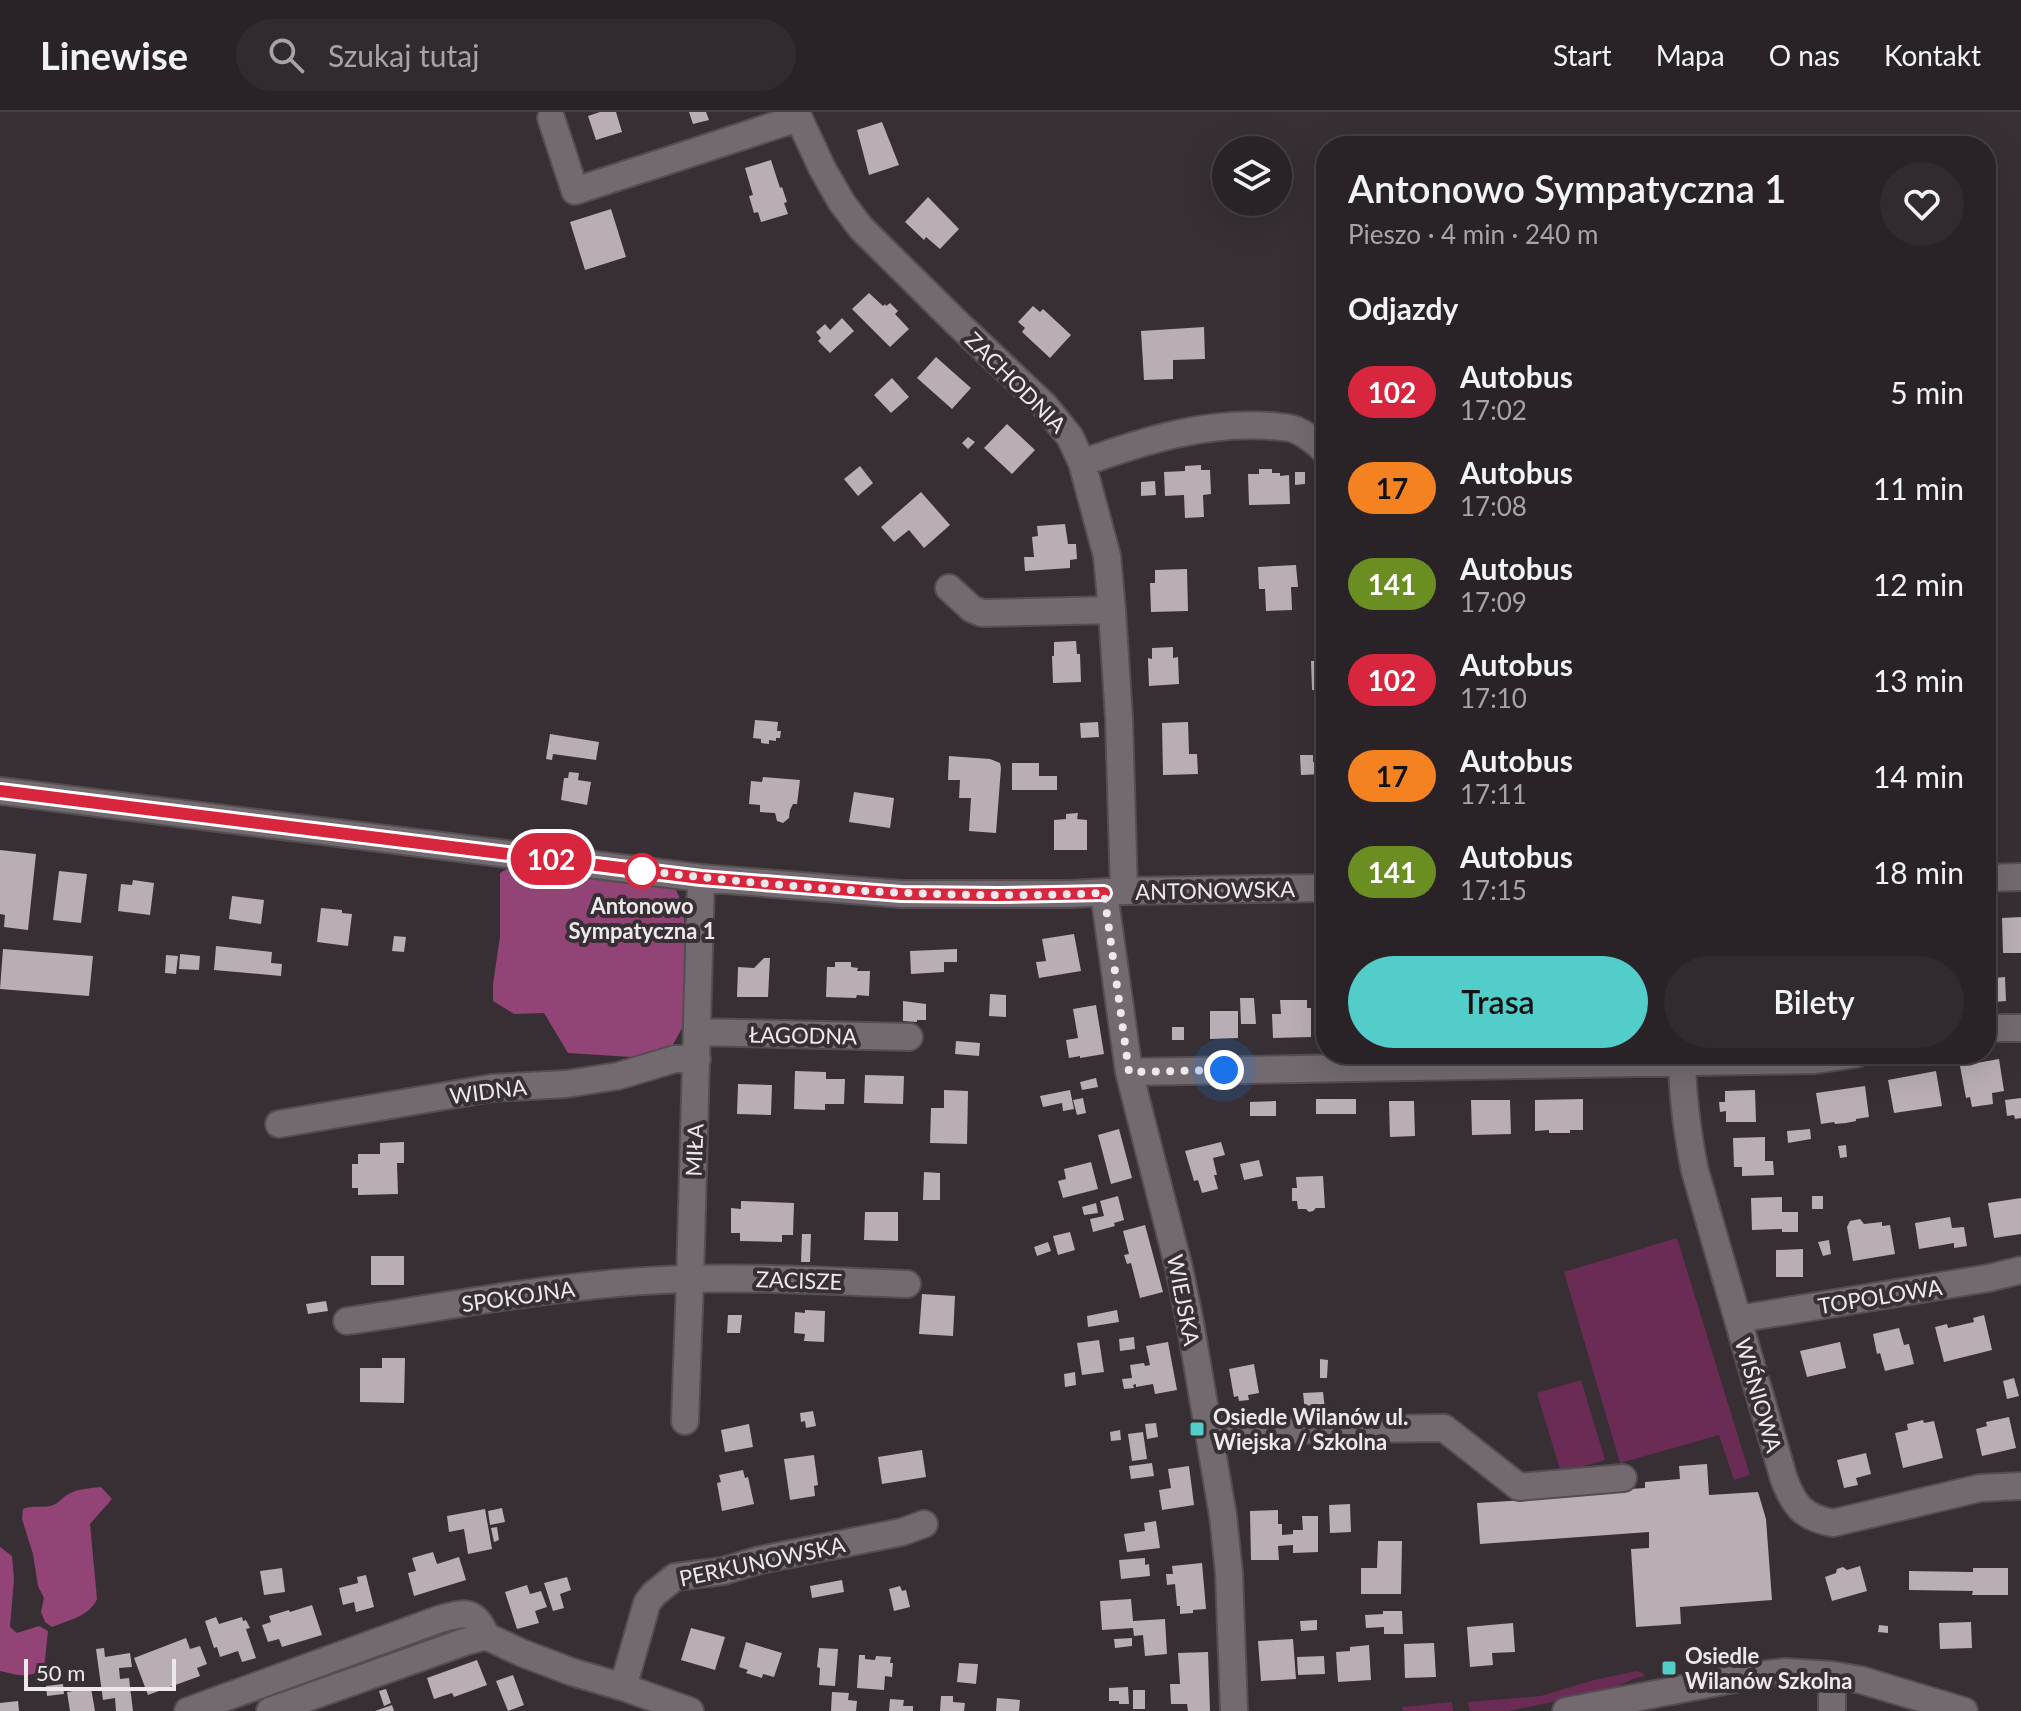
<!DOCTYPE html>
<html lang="pl">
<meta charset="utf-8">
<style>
body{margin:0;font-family:Lato,sans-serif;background:#312b2f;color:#f1f3f6;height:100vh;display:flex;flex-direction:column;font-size:30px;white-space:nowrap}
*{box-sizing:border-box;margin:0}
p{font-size:26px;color:#a5a4a7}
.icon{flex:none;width:44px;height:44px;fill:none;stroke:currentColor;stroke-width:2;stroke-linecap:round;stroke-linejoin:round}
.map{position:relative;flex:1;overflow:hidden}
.sheet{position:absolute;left:1316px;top:24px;width:680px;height:928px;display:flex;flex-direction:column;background:#292327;border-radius:32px;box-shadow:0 8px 32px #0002,0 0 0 2px #454044}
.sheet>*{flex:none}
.badge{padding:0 16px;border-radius:26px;font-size:28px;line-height:52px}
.controls{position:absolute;left:1212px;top:24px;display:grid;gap:16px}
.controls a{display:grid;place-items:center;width:80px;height:80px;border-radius:50%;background:#292327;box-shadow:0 8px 32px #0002,0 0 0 2px #454044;font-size:40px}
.scale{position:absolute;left:24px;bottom:20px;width:152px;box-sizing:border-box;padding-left:8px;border:4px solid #ede8eb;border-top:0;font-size:22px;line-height:28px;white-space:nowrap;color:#ede8eb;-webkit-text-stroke:6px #372f34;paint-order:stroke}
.you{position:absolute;width:40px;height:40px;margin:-20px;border:6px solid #fff;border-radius:50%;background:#1a73e8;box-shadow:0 0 0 12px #1a73e833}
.map>.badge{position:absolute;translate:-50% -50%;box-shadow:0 0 0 4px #fff}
h2{padding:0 32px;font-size:30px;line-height:72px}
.round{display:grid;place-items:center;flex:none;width:84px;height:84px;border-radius:42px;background:#312b2f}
.head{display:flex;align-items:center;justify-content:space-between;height:136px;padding:0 32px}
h1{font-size:38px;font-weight:600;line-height:60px}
.cta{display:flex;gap:16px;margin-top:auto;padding:16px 32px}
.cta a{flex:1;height:92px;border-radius:48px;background:#53cdca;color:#111;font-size:32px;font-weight:600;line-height:92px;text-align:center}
.cta a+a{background:#312b2f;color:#f1f3f6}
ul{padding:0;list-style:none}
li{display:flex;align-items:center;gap:24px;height:96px;padding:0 32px}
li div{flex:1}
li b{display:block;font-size:30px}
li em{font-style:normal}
li .badge{min-width:88px;font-weight:700;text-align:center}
header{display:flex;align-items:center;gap:48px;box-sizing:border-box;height:112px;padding:0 40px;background:#292327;border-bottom:2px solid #454044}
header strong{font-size:38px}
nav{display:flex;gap:44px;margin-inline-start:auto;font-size:28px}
.search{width:560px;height:72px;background:#312b2f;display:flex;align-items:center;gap:20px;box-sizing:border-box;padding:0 28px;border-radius:44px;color:#a5a4a7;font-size:30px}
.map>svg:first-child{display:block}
</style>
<header>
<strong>Linewise</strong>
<div class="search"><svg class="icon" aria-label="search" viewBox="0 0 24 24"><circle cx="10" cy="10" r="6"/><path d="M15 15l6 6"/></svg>Szukaj tutaj</div>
<nav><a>Start</a><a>Mapa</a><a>O nas</a><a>Kontakt</a></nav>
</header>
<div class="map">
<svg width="2021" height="1599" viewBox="0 0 2021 1599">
<rect width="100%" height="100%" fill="#372f34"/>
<path fill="#6a2c54" d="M1677,1126L1750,1363L1734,1368L1719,1323L1620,1351L1564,1160Z
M1581,1268L1605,1348L1561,1361L1537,1281Z
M1637,1559L1643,1561L1645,1564L1633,1567L1604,1580L1508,1599H1470L1468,1590L1541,1584L1590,1569Z
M1452,1590L1453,1599H1403L1402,1595Z"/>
<path fill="#934476" d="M510,755L675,776L684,795L685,911L671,936L631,945L568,941L544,901L514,902L493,889V872L500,825V761Z
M101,1375L112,1387L90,1412L97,1487C90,1504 69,1508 52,1515L45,1510L41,1500L44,1486L38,1474L33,1442L22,1407L23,1397C32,1393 41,1396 50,1394C59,1392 60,1387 67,1383C76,1377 90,1376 101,1375Z
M0,1435L12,1444L14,1467L10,1515L17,1521L39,1514L48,1519L44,1557C26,1567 18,1563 0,1559Z"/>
<path fill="#b8aeb4" d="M600,0H616L622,20L596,28L588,4Z
M689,0H706L709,8L693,12Z
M882,10L899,53L869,63L857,18Z
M771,48L780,76L782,75L787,90L784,91L788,102L761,110L758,100L754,101L749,84L753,83L745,56Z
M928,85L959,117L940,137L926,125L924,128L905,110Z
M611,97L626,145L585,158L570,110Z
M869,181L883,194L885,192L886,194L890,191L898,199L895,202L909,217L890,235L852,197Z
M1033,194L1040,200L1043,197L1071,223L1050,246L1022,220L1025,216L1018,210Z
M842,206L854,219L830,241L818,229L821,226L816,220L825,212L830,218Z
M1204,215L1205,247L1173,248V267L1144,268L1141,219Z
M936,245L971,276L952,297L917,266Z
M892,266L909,285L891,301L874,283Z
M1007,312L1035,338L1012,362L984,336Z
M968,325L975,330L968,337L962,331Z
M1201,353V358H1210L1211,382L1203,383L1204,405L1185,406L1184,383L1165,384L1164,360L1185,359V354Z
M860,354L873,371L858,384L844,367Z
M1259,357H1272V361H1280V364L1289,363L1290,392L1249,393L1248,362H1259Z
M1295,360H1305V372L1295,373Z
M1155,369L1156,383L1141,384V370Z
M921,380L950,413L924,436L909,418L894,430L881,415Z
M1065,412L1068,432H1076L1077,447L1070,448V456L1025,459L1024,445H1034L1032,425L1038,424L1037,414Z
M1296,453L1298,475H1291L1292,498L1266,499L1265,477H1259L1258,455Z
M1187,457L1188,499L1151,500L1150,471H1155V458Z
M1076,529L1077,542H1080L1081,570L1053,571L1052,544H1054V530Z
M1173,535V546L1178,545L1179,572L1149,574L1148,546L1152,547V536Z
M1311,549H1326V578H1312Z
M755,608L778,610L777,619H781L780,626H776V629L769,628V632L761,631V627L753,626Z
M1098,610L1099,625L1081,626L1080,611Z
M1188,610L1189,642H1197L1198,662L1163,663L1162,611Z
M550,622L599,630L596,648L553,642L552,648L546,647Z
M1300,643H1313V650L1324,649L1325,662L1301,663Z
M949,644L990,647L1000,651L1001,656L996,721L969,719L971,686H959L960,668H948Z
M1012,651H1039V664H1057V678H1012Z
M569,660L579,661L578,668L591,670L587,693L561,688L564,666H568Z
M763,665L800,668L797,692H793L790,698L789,706L783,711L777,709L775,701L760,700V693L749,692L751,669L762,670Z
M854,680L894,686L890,716L849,710Z
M1078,701L1077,707L1087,708V738H1054V708L1066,707V702Z
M0,738L36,742L28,818L4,815L5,803L0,802Z
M59,759L87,762L81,811L53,808Z
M133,768L154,771L150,803L118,799L121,772L132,773Z
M232,784L264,788L261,812L229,807Z
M321,796L342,798V801L352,802L348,834L317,830Z
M2021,805V841H2003L2002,806Z
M1986,807H1990L1991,840H1986Z
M1074,822L1081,859L1039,866L1036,850L1046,849L1042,827Z
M394,824L406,825L404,840L392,839Z
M216,834L272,840L271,851L282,852L281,864L214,858Z
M3,837L93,844L89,884L0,877Z
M957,837V850H944V860L911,862L910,839Z
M180,842L200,844L199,858L179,857Z
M166,843L178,844L176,862L165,861Z
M764,846H770L768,885H737L738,855L754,856Z
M835,850H851V855L858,856L857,859H870L869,884L857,883L856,886L826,885L827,855H835Z
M2005,865L2006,889L1994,890L1993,866Z
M990,882L1006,883V905L989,904Z
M1240,886H1254L1256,912H1241Z
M1280,888H1307V896H1311V925L1273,926L1272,902H1281Z
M903,889L926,892V908H917V910L903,909Z
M1096,893L1104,942L1080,946V944L1069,946L1066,928L1078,926L1073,897Z
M1210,899H1238V926L1210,927Z
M1172,915H1184V928H1172Z
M956,929L980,931L979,944L955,942Z
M1999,947L2004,979L1992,981L1993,992L1972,995L1970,985L1966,986L1960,954Z
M795,959L826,960V967H845L844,992H825V998L794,997Z
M1936,959L1942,994L1894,1001L1888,968Z
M865,963L904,964L903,992L864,991Z
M1096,966L1098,975L1082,978L1080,970Z
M738,972L772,973L771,1003L737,1002Z
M1865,974L1869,1005L1856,1007V1009L1846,1011L1835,1012L1834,1010L1821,1012L1816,981Z
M944,978L968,979L967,1032L930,1031L931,996H944Z
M1070,978L1074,997L1063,999L1062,991L1043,995L1040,984Z
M1755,978L1756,1010H1726V999L1720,1000L1719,990H1725V979Z
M1083,986L1086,1001L1077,1003L1073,988Z
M2021,986V1006L2015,1007L2014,1003L2007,1004L2005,988Z
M1316,987H1356V1002H1316Z
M1583,987V1018H1570V1021H1549V1018L1535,1019V988Z
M1471,988H1510L1511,1022L1472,1023Z
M1276,989V1004H1250V990Z
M1389,989H1414L1415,1024L1390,1025Z
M1119,1017L1132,1066L1111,1072L1098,1023Z
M1810,1017L1811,1027L1788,1031L1787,1019Z
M1765,1025V1049H1773L1774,1063L1742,1064V1055H1734L1733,1026Z
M404,1030V1051H397L398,1082L358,1083V1076H352V1052H358V1042H380V1031Z
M1221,1030L1225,1043L1213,1046L1217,1063H1214L1218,1077L1202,1081L1198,1068L1194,1069L1185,1039Z
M1846,1033L1847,1045L1840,1046L1838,1034Z
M1259,1048L1263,1064L1244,1068L1240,1052Z
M1091,1050L1098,1077L1063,1086L1058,1069L1066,1067L1064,1057Z
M924,1060L940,1061V1088H923Z
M1323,1064L1325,1096H1316L1313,1099L1309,1100L1306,1097H1298L1297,1089H1292V1076H1297L1296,1065Z
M1118,1084L1124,1108L1114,1111L1115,1114L1093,1120L1090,1107L1104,1104L1100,1089Z
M1812,1084H1823V1097H1812Z
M1782,1085V1100H1798V1120H1782V1117L1752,1118L1751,1086Z
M2021,1086V1122L1994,1126L1988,1091Z
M741,1089L794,1091L793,1123H782V1130L740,1129V1121H731V1096L741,1097Z
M1096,1091L1098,1101L1084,1103L1082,1095Z
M865,1100H898V1129L864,1128Z
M1950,1105L1952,1116L1964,1115L1967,1134L1954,1136V1131L1919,1137L1915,1111Z
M1860,1107L1864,1112L1882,1110V1114L1890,1113L1895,1142L1853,1149L1847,1115L1850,1109Z
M1145,1113L1163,1180L1140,1186L1131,1151L1127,1152L1124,1143L1129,1142L1123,1119Z
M1070,1120L1075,1138L1058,1143L1053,1124Z
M802,1122H811L810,1150H801Z
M1829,1128L1831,1142L1823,1144L1818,1130Z
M1048,1130L1051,1139L1037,1144L1034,1135Z
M1803,1137V1165H1776V1138Z
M371,1144H404V1173H371Z
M922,1182L955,1184L953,1224L919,1222Z
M326,1189L328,1199L308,1202L306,1192Z
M805,1198L825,1199L824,1230L804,1229L805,1222L794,1221L795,1200L805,1201Z
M1117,1198L1119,1210L1088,1215L1087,1204Z
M728,1203H742L740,1221H727Z
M1984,1203L1992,1238L1944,1250L1935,1215L1947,1212L1948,1216L1974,1210L1973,1206Z
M1899,1216L1904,1233L1909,1232L1914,1252L1885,1259L1880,1241L1877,1242L1873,1222Z
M1134,1225L1135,1237L1120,1239L1119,1227Z
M1099,1228L1104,1260L1082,1263L1077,1231Z
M1168,1230L1177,1278L1155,1282L1153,1272L1136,1275V1272L1133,1273L1134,1276L1124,1277L1122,1267L1132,1266L1130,1253L1144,1251L1145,1254L1150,1253L1146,1234Z
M1840,1230L1846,1256L1807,1265L1800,1239Z
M382,1246H405L404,1291L360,1290V1256H382Z
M1320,1247L1328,1248L1327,1266H1320Z
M1254,1252L1259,1281L1248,1283L1249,1288L1239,1289L1238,1284L1234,1285L1229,1257Z
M1075,1260L1076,1273L1065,1275L1064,1262Z
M2014,1266L2019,1284L2007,1287L2003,1269Z
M1323,1280L1325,1298L1305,1299L1303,1281Z
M813,1299L816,1314L806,1316L805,1309L801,1310L800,1301Z
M2009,1305L2016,1336L1982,1344L1976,1317L1987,1314L1986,1310Z
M1923,1308L1924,1311L1934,1309L1943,1346L1903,1356L1895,1321L1908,1318L1907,1312Z
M1156,1311L1158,1325L1147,1327L1145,1312Z
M749,1312L753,1335L725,1340L721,1318Z
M1120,1318L1121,1328L1111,1329L1110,1320Z
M1143,1320L1147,1347L1132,1349L1128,1322Z
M922,1338L926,1365L882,1372L878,1345Z
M1866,1341L1871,1362L1856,1366L1858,1373L1844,1376L1837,1348Z
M814,1343L818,1373L814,1374L815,1384L790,1388L784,1347Z
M1152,1351L1154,1364L1131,1367L1129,1354Z
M1707,1352L1709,1383L1758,1380L1766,1407L1772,1488L1680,1495L1681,1512L1636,1515L1631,1437L1649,1436V1420L1480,1432L1477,1391L1527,1388L1526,1384L1645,1376V1370L1680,1367L1679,1354Z
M1189,1354L1194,1393L1162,1398L1159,1378L1171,1376L1168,1357Z
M743,1358L745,1366L748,1365L754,1392L722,1399L717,1371L721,1370L719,1363Z
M1350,1392L1351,1420L1330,1421L1329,1393Z
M502,1396L505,1410L490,1413L488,1399Z
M485,1397L492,1437L468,1442L464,1417L449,1420L447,1404Z
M1278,1398V1412H1282V1423L1293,1422V1418H1303L1302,1404H1318V1440L1293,1441V1433L1278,1434L1279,1448H1251L1250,1399Z
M1156,1409L1160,1436L1127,1440L1124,1422L1145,1419L1144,1411Z
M497,1415L499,1428L494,1430L491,1416Z
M1378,1429H1402L1401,1482H1361V1456H1377Z
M433,1440L437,1452L459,1445L466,1468L414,1484L408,1461L416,1459L412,1446Z
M1145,1446V1453L1149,1452L1150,1464L1121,1467L1119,1448Z
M1202,1451L1206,1497L1193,1498V1501L1180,1502V1494H1177L1175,1472L1167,1473L1166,1462H1173L1172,1454Z
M1860,1454L1867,1479L1832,1489L1825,1465L1836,1461L1837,1457L1843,1455L1847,1458Z
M282,1456L285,1480L264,1483L260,1459Z
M1973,1456H2008V1483H1972L1973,1479L1909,1478V1459L1973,1460Z
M366,1463L374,1495L356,1500L354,1490L343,1493L339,1476L358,1471L357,1465Z
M567,1465L571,1478L560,1482L564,1496L553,1499L544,1471Z
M842,1468L844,1480L812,1486L810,1474Z
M527,1473L530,1482L541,1479L547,1495L535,1499L539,1511L517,1517L505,1480Z
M900,1474L902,1479L906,1478L910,1495L894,1499L889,1477Z
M1131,1487L1133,1509L1165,1507L1167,1542L1145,1544L1143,1523L1134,1524L1133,1516L1102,1518L1100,1489Z
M312,1493L322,1523L282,1535L279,1527L268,1530L262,1513L271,1510L269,1504L289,1498L290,1500Z
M1383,1499H1402L1403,1522H1384V1515L1366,1516L1365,1503L1383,1502Z
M216,1505L219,1512L242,1505L243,1509L246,1508L250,1516L246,1517L256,1546L242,1550L238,1539L220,1545L217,1535L214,1536L205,1509Z
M1317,1508V1518L1301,1519L1300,1509Z
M1971,1510L1972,1536L1940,1537L1939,1511Z
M1513,1511L1515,1540L1492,1541L1493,1553L1470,1555L1467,1515Z
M1879,1513L1888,1514V1521L1878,1520Z
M691,1516L725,1525L715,1558L681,1548Z
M186,1526L190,1537L200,1534L207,1552L197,1556L200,1564L148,1583L134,1546Z
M1132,1526V1534L1115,1536L1114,1527Z
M1293,1527L1296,1567L1261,1569L1258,1529Z
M746,1530L782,1541L774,1565L763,1562L762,1566L746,1561L748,1558L739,1555Z
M1434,1531L1436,1565L1405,1566L1404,1532Z
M1369,1533L1371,1568L1338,1570L1336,1540L1350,1539V1535Z
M104,1536L105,1545L130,1541L132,1555L119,1556L120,1567L129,1566L133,1599H116L115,1586L103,1588L96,1537Z
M819,1536L838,1537L835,1574L819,1573L820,1556L817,1555Z
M1208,1540L1210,1599H1188L1187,1592H1171L1170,1572H1180L1178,1541Z
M859,1543H865V1547L875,1548L876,1544L891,1545L890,1551H893L892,1565L885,1564L884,1578L857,1576Z
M1324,1544L1325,1562L1298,1563L1297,1545Z
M477,1548L487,1573L454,1585L452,1581L434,1587L427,1566Z
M959,1551L978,1552L976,1572L957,1570Z
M513,1563L524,1593L508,1599L496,1569Z
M63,1572L64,1582L47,1584L46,1574Z
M1128,1575L1129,1592H1119V1589H1109V1576Z
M91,1576L95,1599H70L67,1580Z
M386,1577L391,1591L384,1594L379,1579Z
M1133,1578H1145V1597H1133Z
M832,1580L849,1581L848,1588L857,1589L856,1599H831Z
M941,1584H953V1590L965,1591L964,1599H940Z
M997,1586L1020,1588L1019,1599H996Z
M890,1587L904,1588L903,1594H913V1599H889Z
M18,1589L19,1599H0V1591Z
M392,1593L394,1599H375Z"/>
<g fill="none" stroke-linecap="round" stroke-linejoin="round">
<g stroke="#544d51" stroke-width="30">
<path id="minor" d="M796,0L822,56L842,91L861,116L955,209L1045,294L1070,325L1082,351L1107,444L1112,498L1119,607L1124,779
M551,6L575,79L798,6
M1082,351C1143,329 1206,309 1271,314C1279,315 1289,315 1296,318C1308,323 1317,331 1326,340
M949,476L972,497L982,501L1112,498
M0,679L701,766L901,782H1070L1124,779L1326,776
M1986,766L2021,765
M1104,781L1129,960L1179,1156L1190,1210L1223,1404L1229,1461L1234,1599
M1986,916H2021
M697,920L909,925
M1682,942C1682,981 1687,1020 1695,1059L1784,1367C1794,1394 1804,1406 1833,1411L1980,1376L2021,1374
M1129,960L1815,948L1856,942
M279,1012L492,976L566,972L618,964L675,947H697
M1738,1207L1989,1166L2021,1158
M347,1209C450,1194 558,1173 662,1168C744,1164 825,1169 907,1172
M685,1309L690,1168L701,766
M1209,1319L1444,1316L1519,1375L1623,1366
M623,1575L647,1491L654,1482L675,1465L723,1459L760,1448L902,1420L924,1412
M188,1599L440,1507C466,1500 474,1497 486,1524
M270,1599L464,1530L486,1524L522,1541L572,1560L623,1575L690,1599
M1566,1599L1750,1564L1785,1560L1832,1563L1861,1568L1964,1599
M1832,1599V1563"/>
</g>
<use href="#minor" stroke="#736a6f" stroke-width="26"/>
</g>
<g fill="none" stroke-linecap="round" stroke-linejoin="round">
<g stroke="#fff" stroke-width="18">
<path id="line" d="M0,679L701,766L901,782L999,783L1104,781"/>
</g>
<use href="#line" stroke="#d7263d" stroke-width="12"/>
<path stroke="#ede8eb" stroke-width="8" stroke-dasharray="0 14.4" d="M642,759L639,758C793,777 948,788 1104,781L1129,960L1224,958"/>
</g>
<circle fill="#fff" stroke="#d7263d" stroke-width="4" cx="642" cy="759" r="16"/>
<g fill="#53cdca" stroke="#372f34" stroke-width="3">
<rect x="1189" y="1309" width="16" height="16" rx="4"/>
<rect x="1661" y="1548" width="16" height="16" rx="4"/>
</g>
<g text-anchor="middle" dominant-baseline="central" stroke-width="8" stroke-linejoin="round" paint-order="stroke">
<g font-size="22" fill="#ede8eb" stroke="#372f34">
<text transform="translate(1016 270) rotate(45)">ZACHODNIA</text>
<text transform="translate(1215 778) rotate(-1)">ANTONOWSKA</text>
<text transform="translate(803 923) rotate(1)">ŁAGODNA</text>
<text transform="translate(488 979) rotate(-7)">WIDNA</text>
<text transform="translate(694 1038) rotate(-88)">MIŁA</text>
<text transform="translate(799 1168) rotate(2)">ZACISZE</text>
<text transform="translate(518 1184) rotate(-8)">SPOKOJNA</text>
<text transform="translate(1880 1184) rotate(-9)">TOPOLOWA</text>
<text transform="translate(1184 1188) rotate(79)">WIEJSKA</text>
<text transform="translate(1759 1283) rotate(74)">WIŚNIOWA</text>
<text transform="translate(762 1449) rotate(-12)">PERKUNOWSKA</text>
</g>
<g font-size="22" font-weight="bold" fill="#ede8eb" stroke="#372f34">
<text x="642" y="793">Antonowo<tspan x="642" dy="25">Sympatyczna 1</tspan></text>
</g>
<g font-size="22" font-weight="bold" fill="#ede8eb" stroke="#372f34" text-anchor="start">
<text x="1213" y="1304">Osiedle Wilanów ul.<tspan x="1213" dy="25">Wiejska / Szkolna</tspan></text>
<text x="1685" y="1543">Osiedle<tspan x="1685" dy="25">Wilanów Szkolna</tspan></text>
</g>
</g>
</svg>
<div class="controls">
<a><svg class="icon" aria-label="layers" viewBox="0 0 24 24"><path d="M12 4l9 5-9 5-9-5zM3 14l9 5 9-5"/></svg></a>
</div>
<div class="scale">50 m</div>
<div class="you" style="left:1224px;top:958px"></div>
<b class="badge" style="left:551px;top:747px;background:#d7263d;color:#fff">102</b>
<section class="sheet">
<div class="head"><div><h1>Antonowo Sympatyczna 1</h1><p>Pieszo · 4 min · 240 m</p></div><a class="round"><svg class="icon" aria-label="heart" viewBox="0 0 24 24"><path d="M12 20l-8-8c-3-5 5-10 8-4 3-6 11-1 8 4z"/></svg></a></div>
<h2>Odjazdy</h2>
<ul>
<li><span class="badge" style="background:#d7263d;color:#fff">102</span><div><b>Autobus</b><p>17:02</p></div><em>5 min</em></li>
<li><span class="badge" style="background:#f58220;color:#111">17</span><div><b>Autobus</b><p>17:08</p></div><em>11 min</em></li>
<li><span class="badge" style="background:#6b8e23;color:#fff">141</span><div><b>Autobus</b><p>17:09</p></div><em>12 min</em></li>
<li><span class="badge" style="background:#d7263d;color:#fff">102</span><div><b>Autobus</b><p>17:10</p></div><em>13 min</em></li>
<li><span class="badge" style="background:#f58220;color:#111">17</span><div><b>Autobus</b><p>17:11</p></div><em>14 min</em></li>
<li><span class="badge" style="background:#6b8e23;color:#fff">141</span><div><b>Autobus</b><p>17:15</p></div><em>18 min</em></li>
</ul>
<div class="cta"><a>Trasa</a><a>Bilety</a></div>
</section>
</div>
